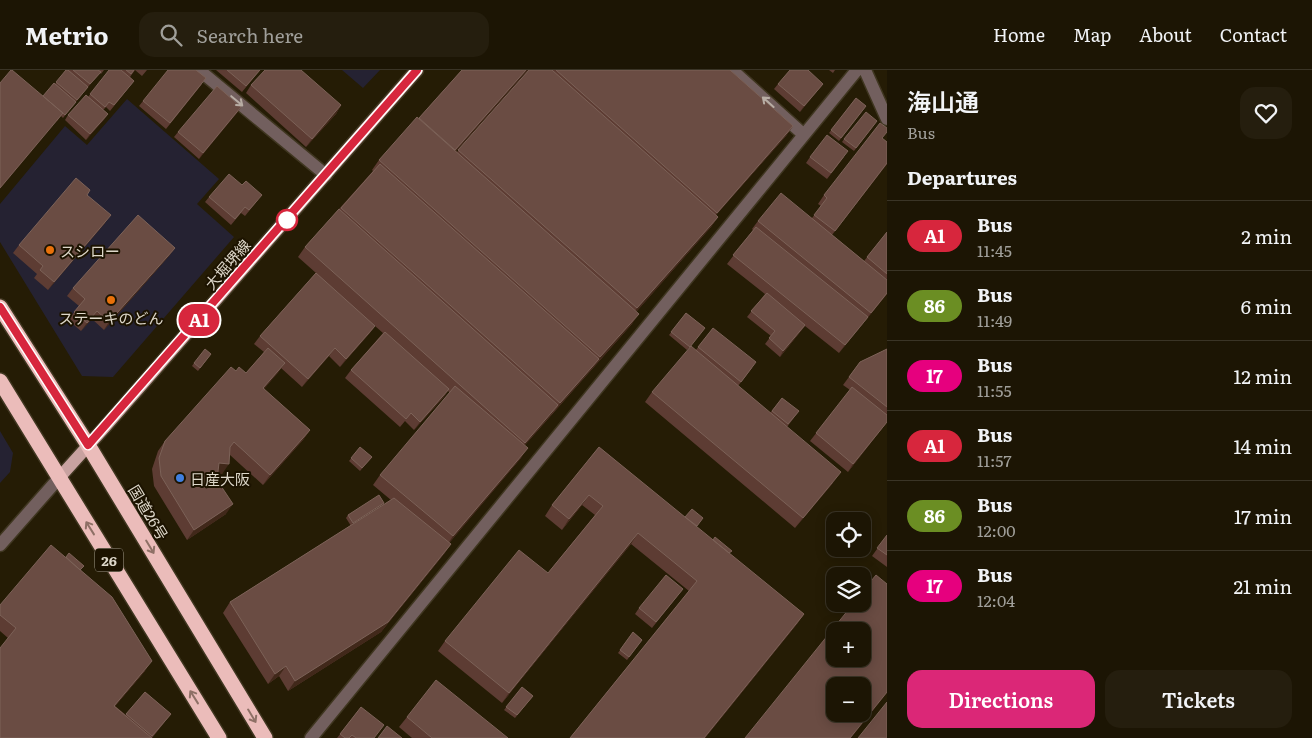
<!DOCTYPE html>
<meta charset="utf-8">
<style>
body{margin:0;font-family:Literata,"Noto Sans JP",serif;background:#251e0e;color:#f1f3f6;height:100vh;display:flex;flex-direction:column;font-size:19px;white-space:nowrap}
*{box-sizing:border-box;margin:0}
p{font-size:16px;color:#a09f9a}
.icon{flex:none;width:28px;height:28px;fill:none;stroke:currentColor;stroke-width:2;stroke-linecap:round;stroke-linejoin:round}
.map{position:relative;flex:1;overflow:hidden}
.sheet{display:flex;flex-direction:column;background:#1c1504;width:425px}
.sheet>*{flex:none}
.badge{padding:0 10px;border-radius:16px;font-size:18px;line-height:32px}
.tools{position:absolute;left:826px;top:442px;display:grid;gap:10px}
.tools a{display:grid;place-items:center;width:45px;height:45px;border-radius:10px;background:#1c1504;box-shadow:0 2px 12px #0003,0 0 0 1px #3a3426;font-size:25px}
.map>.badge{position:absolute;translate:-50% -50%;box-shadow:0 0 0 2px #fff}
h2{padding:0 20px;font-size:19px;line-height:45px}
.round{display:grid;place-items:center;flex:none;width:52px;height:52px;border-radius:15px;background:#251e0e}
.headline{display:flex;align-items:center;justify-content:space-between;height:85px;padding:0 20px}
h1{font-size:24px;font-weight:600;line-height:38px}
.button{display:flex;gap:10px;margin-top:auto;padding:10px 20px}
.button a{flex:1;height:58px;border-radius:15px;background:#db2777;color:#fff;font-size:20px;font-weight:600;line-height:58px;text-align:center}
.button a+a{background:#251e0e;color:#f1f3f6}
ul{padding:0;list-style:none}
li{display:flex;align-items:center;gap:15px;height:70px;padding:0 20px;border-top:1px solid #3a3426}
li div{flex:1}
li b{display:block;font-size:19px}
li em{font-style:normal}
li .badge{min-width:55px;font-weight:700;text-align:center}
header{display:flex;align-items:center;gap:30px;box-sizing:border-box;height:70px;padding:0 25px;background:#1c1504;border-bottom:1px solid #3a3426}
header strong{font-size:24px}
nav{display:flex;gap:28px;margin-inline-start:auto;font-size:18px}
.search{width:350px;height:45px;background:#251e0e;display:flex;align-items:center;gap:12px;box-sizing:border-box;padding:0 18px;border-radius:15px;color:#a09f9a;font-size:19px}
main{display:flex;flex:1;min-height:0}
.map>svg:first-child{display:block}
</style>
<header>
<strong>Metrio</strong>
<div class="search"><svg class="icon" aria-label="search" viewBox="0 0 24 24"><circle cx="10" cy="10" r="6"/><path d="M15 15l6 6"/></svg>Search here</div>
<nav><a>Home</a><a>Map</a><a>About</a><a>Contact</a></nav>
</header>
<main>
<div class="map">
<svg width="887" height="668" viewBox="0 0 887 668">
<rect width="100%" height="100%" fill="#251c05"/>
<path fill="#252232" d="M342,0H380L363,18Z
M127,29L219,109L197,134L234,167L113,307L82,306L0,172V134L65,56L87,75Z
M0,361L13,383L10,402L0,413Z"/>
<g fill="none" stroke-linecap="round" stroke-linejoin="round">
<g stroke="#3f3620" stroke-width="15">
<path id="minor" d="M199,0L326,105
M732,0L804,65
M865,0L887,49
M0,475L59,408
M311,668L857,0"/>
</g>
<g stroke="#3f3620" stroke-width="15">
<path id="major" d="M59,408L104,358L417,0"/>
</g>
<g stroke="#3f3620" stroke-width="18">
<path id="highway" d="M0,237L88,375L265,668
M0,311L219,668"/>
</g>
<use href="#minor" stroke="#725f5e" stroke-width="12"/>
<use href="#major" stroke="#c8a2a0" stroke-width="12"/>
<use href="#highway" stroke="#ebbcba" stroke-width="15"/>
</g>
<path fill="#5d3c33" d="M66,0H104L101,4L100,3L88,17L63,48L61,46L57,51L43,26L55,14Z
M109,0H147L142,6L135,0L130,7L134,11L110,41L106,37L103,40L108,44L86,70L65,50L68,45L88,27Z
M216,0H260L242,22Z
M462,0H528L456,81L457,82L529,0H730L793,56L786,66L716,145L718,147L711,157L636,242L632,254L525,375L521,388L449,473L451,474L444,484L381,562L288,621L279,606L268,614L223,543L230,532L391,430L373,415L380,405L450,323L448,321L443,328L414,360L405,351L400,357L345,308L351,300L383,263L375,256L369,264L340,297L329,286L302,317L281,298L264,319L310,360L303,370L263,415L230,385L222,404H218L217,410L226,444L187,470L154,416L152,399L158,381L165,371L236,301L246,303L264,282L254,274L260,266L316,203L298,187L305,177L373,101L372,100L379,90L419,48Z
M829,0H835L833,3Z
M202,14L166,59L139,36L143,31Z
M778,14H823L800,42L774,19Z
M251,15L341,35L336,44L306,77L246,23Z
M856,28L866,36L839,71L829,63Z
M241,37L199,89L174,67L178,62Z
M877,51L854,81L842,72L844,69Z
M882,69L887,94L832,165L864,191L887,162V224L839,283L805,256L780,287L765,274L771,266L747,247L765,224L727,194L753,160L752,159L758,151L812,148L821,136L818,134L824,125Z
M810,87H844L827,109L806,93Z
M87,125L105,153L48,220L34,208L37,204L13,183L19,175Z
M209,127L258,130L245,146L241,143L231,155L205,132Z
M175,178L169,186L104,260L92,249L81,261L68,250L79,236L67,226L73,218Z
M686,243L705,258L687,280L669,265Z
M713,258L752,298L738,316L770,343L782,328L799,341L787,357L833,413L795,458L645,332L652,322L695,281Z
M887,279V352L848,402L810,371L850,320L843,315L860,292Z
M211,284L198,301L192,296L194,293Z
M360,377L372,387L360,401L349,391Z
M599,377L685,448H703L696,457L804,544L797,554L705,668H570L689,521L631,474L502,633L438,581L445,571L548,503L595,445L582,435L562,460L545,446L552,435Z
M384,433L382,436L351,456L346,448L348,445Z
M887,465V497L872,486Z
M81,500L145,601L115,636L126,645L145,622L171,644L152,668L8,568L0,561V535Z
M683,519L652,558L635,544L639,538Z
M633,562L642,570L627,590L618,583Z
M522,617L533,626L515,648L504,640Z
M361,637L374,668H337Z
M407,647L508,668H412L399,657Z"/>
<path fill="#41281a" d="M526,0H528L449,89L455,81Z
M823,14L819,19L800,42L804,36Z
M341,35L336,44L306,77L312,69Z
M241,37L238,42L199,89L203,83Z
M63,43L57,51L0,119V118Z
M108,44L104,50L86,70L90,64Z
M793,56L786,66L709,153L717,143Z
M887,93V94L829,169L835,161Z
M111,145L105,153L48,220L54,212Z
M718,147L711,157L630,249L637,238Z
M175,178L169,186L104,260L109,252Z
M887,223V224L865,251L871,243Z
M97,241L92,249L81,261L87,253Z
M639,244L632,254L593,298L600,287Z
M868,247L862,255L839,283L845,275Z
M805,255L801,261L780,287L783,281Z
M375,256L369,264L340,297L346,289Z
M335,278L329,286L302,317L308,309Z
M599,289L592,299L553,343L560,333Z
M285,293L278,303L256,328L263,318Z
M449,319L443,328L414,360L420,352Z
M558,335L551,345L518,383L525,373Z
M887,352L884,356L848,402L853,394Z
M310,360L303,370L263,415L270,405Z
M528,378L521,388L446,477L453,466Z
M219,393L229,394L222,404L211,403Z
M841,402L833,413L795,458L803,448Z
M589,425L582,435L562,460L569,449Z
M384,433L382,436L351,456L353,453Z
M233,434L226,444L187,470L194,460Z
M638,463L631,474L502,633L509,623Z
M451,474L444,484L381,562L288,621L295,611Z
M804,544L797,554L705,668H704Z
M152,591L145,601L107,646L114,636Z
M286,596L279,606L268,614L275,604Z
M887,622V623L851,668H850Z"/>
<path fill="#6a4c43" stroke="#7c6258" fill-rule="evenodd" d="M11,0H12L63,43L0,118V13Z
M66,0H68L88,17L77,30L56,12Z
M73,0H98L101,2L90,14Z
M109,0H121L134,11L114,35L109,32L105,37L90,24Z
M126,0H134L131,4Z
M168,0H196L206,8L170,53L143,31Z
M227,0H260L246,16Z
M265,0H301L341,35L312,69L251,15Z
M462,0H526L455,80L419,48Z
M529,0H552L718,147L637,238L458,80Z
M556,0H730L793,56L717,143Z
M790,0H808L823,14L804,36L778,14Z
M54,13L76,32L65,45L43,26Z
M217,16L241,37L203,83L178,62Z
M86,25L108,44L90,64L68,45Z
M856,28L866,36L841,68L831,60Z
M866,42L877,51L856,78L844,69Z
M417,47L639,244L600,287L379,90Z
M880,53L887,58V62L882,68L887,72V93L835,161L814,145L827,128L824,125Z
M827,65L848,81L831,103L810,87Z
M380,94L599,289L560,333L341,138Z
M229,104L242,115L246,111L262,125L249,140L245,137L235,149L209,127Z
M76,108L90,120L87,125L111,145L54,212L40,200L43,196L19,175Z
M781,123L887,210V223L871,243L758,151Z
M339,139L558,335L525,373L305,177Z
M138,145L175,178L109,252L97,241L87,253L74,242L85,229L73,218Z
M756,157L868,247L845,275L733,185Z
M887,162V204L867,187Z
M316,203L375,256L346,289L335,278L308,309L260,266Z
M767,223L805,255L783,281L769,268L775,261L751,241Z
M686,243L705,258L690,277L671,262Z
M713,258L756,292L741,312L698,277Z
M385,262L449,319L420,352L411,343L406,349L351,300Z
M691,276L841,402L803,448L652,322Z
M268,278L285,293L263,318L310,360L270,405L234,372L230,377L229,394L219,393L217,410L233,434L194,460L161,406L159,388L165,371L231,297L236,301L239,297L246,303Z
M205,279L211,284L200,298L194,293Z
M887,279V337L849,307L860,292Z
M455,316L528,378L453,466L380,405Z
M852,317L887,345V352L853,394L816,363Z
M782,328L799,341L788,354L772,341Z
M360,377L372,387L362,398L351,388Z
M599,377L804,544L704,668H570L697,511L638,463L509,623L445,571L519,480L548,503L603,436L589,425L569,449L552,435Z
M379,425L384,433L353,453L348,445Z
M394,428L451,474L388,552L295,611L286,596L275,604L230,532Z
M692,439L703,448L697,456L685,447Z
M887,465V485L877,478Z
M715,467L732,481L729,483L713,470Z
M51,475L112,527L152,591L114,636L152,668H0V578L16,558L0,545V535Z
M69,483L84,496L80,500L66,487Z
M666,505L683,519L656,552L639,538Z
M876,505L887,514V622L850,668H745L853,534H862V522ZM835,561H862V589H835ZM835,616H862V644H835Z
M633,562L642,570L629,587L620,580Z
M436,610L508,668H432L407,647Z
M522,617L533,626L517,645L506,637Z
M145,622L171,644L152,666L126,644Z
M887,632V668H858Z
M361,637L384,655L374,668H356L352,665L349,668H345L340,664Z
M387,656L402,668H378Z"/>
<defs><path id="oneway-shaft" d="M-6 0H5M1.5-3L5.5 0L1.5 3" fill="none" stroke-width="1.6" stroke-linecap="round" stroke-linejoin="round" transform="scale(1.25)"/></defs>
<g stroke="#b8ada4">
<use href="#oneway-shaft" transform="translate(237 31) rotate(40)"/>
<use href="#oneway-shaft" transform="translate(768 32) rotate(-138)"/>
</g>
<g stroke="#8e7066">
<use href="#oneway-shaft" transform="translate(90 458) rotate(-122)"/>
<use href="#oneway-shaft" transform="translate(150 477) rotate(59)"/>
<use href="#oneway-shaft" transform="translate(194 627) rotate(-122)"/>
<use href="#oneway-shaft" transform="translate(252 646) rotate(59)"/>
</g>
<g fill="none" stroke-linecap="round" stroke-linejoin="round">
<g stroke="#fff" stroke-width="11">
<path id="line" d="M0,237L88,375L417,0"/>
</g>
<use href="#line" stroke="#d7263d" stroke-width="8"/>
</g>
<circle fill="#fff" stroke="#d7263d" stroke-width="2.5" cx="287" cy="150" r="10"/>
<g fill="#e8710a" stroke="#1c1300" stroke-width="2">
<circle cx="50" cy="180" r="5"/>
<circle cx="111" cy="230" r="5"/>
</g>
<circle fill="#3f7fe0" stroke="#1c1300" stroke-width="2" cx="180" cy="408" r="5"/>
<g text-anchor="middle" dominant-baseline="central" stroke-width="4" stroke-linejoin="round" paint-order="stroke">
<rect fill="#1c1300" stroke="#a39c8d" stroke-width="1" x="95" y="478.5" width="28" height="23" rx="4"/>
<g font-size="14" font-weight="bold" fill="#ddd7c9">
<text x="109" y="490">26</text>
</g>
<g font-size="15" fill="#ddd7c9" stroke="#1c1300" text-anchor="start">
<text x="60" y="180">スシロー</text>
<text x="111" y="247" text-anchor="middle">ステーキのどん</text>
<text x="190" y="408">日産大阪</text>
</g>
<g font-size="15" fill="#ddd7c9" stroke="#1c1300">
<text transform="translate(227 194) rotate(-49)">大堀堺線</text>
<text transform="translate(149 442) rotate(59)">国道26号</text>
</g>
</g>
</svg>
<div class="tools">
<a><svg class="icon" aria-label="locate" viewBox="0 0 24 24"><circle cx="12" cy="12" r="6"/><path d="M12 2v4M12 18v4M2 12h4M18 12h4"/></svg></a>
<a><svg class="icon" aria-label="layers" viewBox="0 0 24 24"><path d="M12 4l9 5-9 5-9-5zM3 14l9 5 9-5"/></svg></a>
<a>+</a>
<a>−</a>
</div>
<b class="badge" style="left:199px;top:250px;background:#d7263d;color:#fff">A1</b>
</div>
<section class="sheet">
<div class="headline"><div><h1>海山通</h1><p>Bus</p></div><a class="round"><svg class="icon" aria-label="heart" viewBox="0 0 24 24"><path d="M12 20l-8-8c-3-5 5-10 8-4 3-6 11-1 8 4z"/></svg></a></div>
<h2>Departures</h2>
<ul>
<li><span class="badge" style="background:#d7263d;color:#fff">A1</span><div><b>Bus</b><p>11:45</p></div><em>2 min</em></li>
<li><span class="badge" style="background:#6b8e23;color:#fff">86</span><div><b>Bus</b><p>11:49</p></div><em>6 min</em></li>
<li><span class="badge" style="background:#e6007e;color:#fff">17</span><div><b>Bus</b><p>11:55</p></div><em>12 min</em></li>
<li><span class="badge" style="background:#d7263d;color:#fff">A1</span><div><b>Bus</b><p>11:57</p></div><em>14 min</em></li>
<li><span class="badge" style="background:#6b8e23;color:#fff">86</span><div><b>Bus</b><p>12:00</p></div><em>17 min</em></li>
<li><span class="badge" style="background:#e6007e;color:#fff">17</span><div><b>Bus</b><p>12:04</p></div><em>21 min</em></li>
</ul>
<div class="button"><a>Directions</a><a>Tickets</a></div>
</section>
</main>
